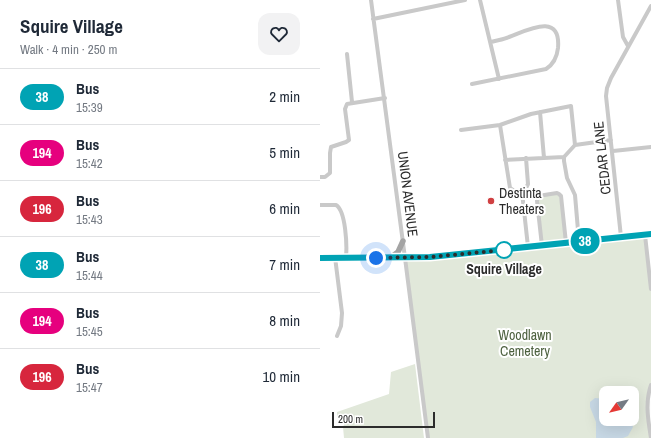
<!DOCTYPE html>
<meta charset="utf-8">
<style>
body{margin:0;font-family:"Archivo Narrow",sans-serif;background:#f2f2f3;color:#1f2937;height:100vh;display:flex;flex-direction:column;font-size:15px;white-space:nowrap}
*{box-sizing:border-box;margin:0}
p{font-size:13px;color:#747a83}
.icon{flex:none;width:22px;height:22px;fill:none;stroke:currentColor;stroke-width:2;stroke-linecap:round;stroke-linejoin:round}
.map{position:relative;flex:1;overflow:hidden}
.side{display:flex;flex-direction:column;background:#fff;width:320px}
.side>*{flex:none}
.badge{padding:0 8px;border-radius:13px;font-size:14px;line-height:26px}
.needle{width:26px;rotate:236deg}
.fabs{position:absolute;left:279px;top:386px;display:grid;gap:8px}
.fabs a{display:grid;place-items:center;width:40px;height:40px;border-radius:8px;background:#fff;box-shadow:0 4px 16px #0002;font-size:20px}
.scale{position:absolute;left:12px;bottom:10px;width:103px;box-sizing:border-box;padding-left:4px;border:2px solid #2c2c2c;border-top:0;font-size:11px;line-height:14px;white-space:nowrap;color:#2c2c2c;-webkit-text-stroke:3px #fff;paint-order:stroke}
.you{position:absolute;width:20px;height:20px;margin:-10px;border:3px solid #fff;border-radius:50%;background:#1a73e8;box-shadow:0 0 0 6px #1a73e833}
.map>.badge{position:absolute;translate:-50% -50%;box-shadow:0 0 0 2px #fff}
.round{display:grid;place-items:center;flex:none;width:42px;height:42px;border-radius:12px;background:#f2f2f3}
.head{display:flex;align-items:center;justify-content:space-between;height:68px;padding:0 20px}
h1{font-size:19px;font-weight:800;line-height:30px}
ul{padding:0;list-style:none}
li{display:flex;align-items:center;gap:12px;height:56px;padding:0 20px;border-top:1px solid #e0e1e3}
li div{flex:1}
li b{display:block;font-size:15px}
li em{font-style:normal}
li .badge{min-width:44px;font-weight:700;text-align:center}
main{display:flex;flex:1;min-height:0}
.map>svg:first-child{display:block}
</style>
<main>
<section class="side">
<div class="head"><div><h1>Squire Village</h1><p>Walk · 4 min · 250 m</p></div><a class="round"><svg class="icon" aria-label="heart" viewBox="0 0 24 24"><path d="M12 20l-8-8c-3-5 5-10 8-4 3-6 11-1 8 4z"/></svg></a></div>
<ul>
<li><span class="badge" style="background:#00a3b4;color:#fff">38</span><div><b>Bus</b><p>15:39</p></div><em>2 min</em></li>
<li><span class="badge" style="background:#e6007e;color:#fff">194</span><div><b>Bus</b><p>15:42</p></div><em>5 min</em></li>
<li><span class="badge" style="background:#d7263d;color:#fff">196</span><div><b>Bus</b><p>15:43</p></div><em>6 min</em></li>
<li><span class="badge" style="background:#00a3b4;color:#fff">38</span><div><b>Bus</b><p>15:44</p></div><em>7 min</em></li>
<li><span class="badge" style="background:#e6007e;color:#fff">194</span><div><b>Bus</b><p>15:45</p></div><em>8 min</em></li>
<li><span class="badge" style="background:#d7263d;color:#fff">196</span><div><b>Bus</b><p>15:47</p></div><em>10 min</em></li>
</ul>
</section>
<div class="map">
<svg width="331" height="438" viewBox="0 0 331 438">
<rect width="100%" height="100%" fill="#fff"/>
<path fill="#e1e8da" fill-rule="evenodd" d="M239,194L246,243L325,235L331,291V385L328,392L331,438H107L85,258L222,246L217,197ZM286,393H312V419H286Z
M95,364L104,438H24L23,427L25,422L17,417V412L69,394L71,372Z"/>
<path fill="#c8d9e6" d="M275,398L286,399V419H308L311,422L313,427L308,436L303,438H276V422L270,407V402Z"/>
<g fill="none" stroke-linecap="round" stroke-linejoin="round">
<path stroke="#c9c9c9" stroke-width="4" d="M51,0L85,258L108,438
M160,0L179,79
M298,0L303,37L308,46
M53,19L145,0
M27,54L32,102
M152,84L226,69C234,64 237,57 238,48C241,12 208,30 189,37C183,40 177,40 171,42
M220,112L224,158
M180,125L190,188L197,193L202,192
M141,130L180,125L211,114L251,106L255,145L244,157V161L247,178L255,195L259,242
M255,145L291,140
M293,151L331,147
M185,160L244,157
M0,177H5L10,173V153L11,147L26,142L29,140L25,109L27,104L65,98
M202,192L208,247
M202,192L206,188L208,184L206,158
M0,205H16C26,211 27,246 26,257
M325,235L331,289
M301,237L286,96L287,88L291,78L331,6
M222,246L217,201L218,196L237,193L239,194L241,196L246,243
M15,257L22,313L21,326L17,336
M331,438C328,420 325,402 331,385"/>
<path stroke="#a4a4a4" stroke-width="5.5" d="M0,258L111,257L331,234
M70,258L78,252L83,241"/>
</g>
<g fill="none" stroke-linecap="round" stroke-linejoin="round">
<g stroke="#fff" stroke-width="9">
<path id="line" d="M0,258L110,257L331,234"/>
</g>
<use href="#line" stroke="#00a3b4" stroke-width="6"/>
<path stroke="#2c2c2c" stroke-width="4" stroke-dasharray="0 7.2" d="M56,258L110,257L184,250"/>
</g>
<circle fill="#d04042" stroke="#fff" stroke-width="1.5" cx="171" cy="201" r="4"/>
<circle fill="#fff" stroke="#00a3b4" stroke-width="2" cx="184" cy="250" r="8"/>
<g text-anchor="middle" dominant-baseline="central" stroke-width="4" stroke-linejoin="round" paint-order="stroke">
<g font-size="14" fill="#2c2c2c" stroke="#fff">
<text transform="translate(282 158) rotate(-96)">CEDAR LANE</text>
<text transform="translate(88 194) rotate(83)">UNION AVENUE</text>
</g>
<g font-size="14" fill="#2c2c2c" stroke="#fff" text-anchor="start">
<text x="179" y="193">Destinta<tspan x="179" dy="16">Theaters</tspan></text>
</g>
<g font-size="14" font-weight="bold" fill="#2c2c2c" stroke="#fff">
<text x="184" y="269">Squire Village</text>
</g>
<g font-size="14" fill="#4d613f" stroke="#fff">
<text x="205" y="335">Woodlawn<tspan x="205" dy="16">Cemetery</tspan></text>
</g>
</g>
</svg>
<div class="fabs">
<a><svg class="needle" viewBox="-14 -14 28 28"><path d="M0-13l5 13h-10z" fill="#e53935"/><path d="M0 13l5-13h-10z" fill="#747a83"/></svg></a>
</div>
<div class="scale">200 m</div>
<div class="you" style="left:56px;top:258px"></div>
<b class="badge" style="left:265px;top:241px;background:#00a3b4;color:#fff">38</b>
</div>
</main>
